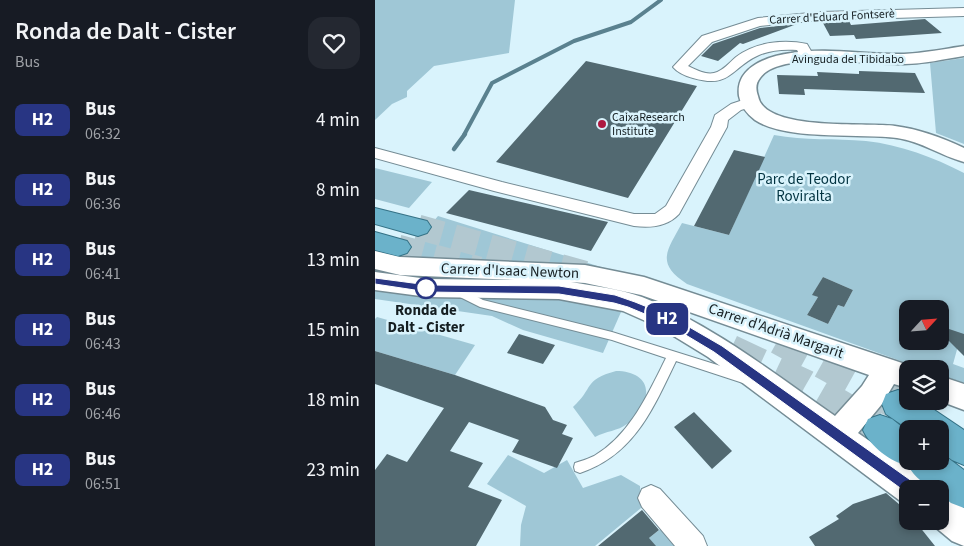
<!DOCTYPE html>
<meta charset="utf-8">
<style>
body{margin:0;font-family:"Source Sans 3",sans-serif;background:#242831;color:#f1f3f6;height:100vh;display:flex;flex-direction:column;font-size:19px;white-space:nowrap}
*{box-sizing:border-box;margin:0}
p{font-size:16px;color:#9ea1a6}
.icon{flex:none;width:28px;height:28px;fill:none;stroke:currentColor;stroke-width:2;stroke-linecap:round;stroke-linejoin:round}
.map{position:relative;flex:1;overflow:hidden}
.drawer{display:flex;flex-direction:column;background:#171b24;width:375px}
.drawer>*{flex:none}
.badge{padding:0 10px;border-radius:8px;font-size:18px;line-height:32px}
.needle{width:32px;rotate:64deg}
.buttons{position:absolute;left:524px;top:300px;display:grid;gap:10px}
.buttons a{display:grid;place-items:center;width:50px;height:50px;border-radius:10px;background:#171b24;box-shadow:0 2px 8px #0003;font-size:25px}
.map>.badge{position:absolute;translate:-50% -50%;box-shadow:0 0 0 2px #fff}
.round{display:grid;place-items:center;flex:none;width:52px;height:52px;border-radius:15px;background:#242831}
.head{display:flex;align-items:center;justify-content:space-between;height:85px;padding:0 15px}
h1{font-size:24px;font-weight:600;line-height:38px}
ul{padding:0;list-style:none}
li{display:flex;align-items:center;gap:15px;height:70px;padding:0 15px}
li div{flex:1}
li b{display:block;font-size:19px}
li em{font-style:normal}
li .badge{min-width:55px;font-weight:700;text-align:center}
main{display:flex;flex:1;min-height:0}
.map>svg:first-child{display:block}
</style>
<main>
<section class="drawer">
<div class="head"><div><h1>Ronda de Dalt - Cister</h1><p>Bus</p></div><a class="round"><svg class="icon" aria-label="heart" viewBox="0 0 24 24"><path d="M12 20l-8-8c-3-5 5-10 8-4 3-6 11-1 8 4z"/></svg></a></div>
<ul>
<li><span class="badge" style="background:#283583;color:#fff">H2</span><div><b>Bus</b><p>06:32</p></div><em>4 min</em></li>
<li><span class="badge" style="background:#283583;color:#fff">H2</span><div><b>Bus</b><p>06:36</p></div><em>8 min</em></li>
<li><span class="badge" style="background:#283583;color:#fff">H2</span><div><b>Bus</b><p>06:41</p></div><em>13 min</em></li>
<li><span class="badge" style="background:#283583;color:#fff">H2</span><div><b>Bus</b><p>06:43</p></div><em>15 min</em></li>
<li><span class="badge" style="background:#283583;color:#fff">H2</span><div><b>Bus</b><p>06:46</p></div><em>18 min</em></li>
<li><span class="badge" style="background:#283583;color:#fff">H2</span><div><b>Bus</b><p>06:51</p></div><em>23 min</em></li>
</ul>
</section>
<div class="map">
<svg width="589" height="546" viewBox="0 0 589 546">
<rect width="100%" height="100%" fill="#d9f3fc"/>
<path fill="#9fc7d6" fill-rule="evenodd" d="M0,0H140L134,53L59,66L32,91V97L17,104L0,120Z
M589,58V144L561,133L555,63Z
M399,135C430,141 460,138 491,141C526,145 558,157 589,173V334L583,346L578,364L589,368V383L565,375V369H548L312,284C280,263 292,251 307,223L354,235ZM448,277L478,290L469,307L463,305L453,324L432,315L443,297L438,295ZM532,309H565V341H532Z
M0,168L57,182L34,208L0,199Z
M63,216L261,278L228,353L148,330L117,316L0,299V291Z
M2,317L100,345L80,375L0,351V319Z
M241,371C266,371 280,386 265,410C261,415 258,421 252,424C243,431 231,431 220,437L198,407C219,388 208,380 241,371Z
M133,455L169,473L192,460L208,488L246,475L265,486L266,508L220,546H145L146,525L151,506L112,484Z
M288,527L305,546H275L274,538Z"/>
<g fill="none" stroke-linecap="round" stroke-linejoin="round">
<path stroke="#5a818f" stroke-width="4" d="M89,135L117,83L199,41L256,22L286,0"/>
<path stroke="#5a818f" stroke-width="4.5" d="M79,149L90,134"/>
</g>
<path fill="#526971" d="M550,19L567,33L481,39L479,35L455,36L448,23L474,21L476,25Z
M422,24L368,44L365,43L343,61L326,56L338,44L385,28Z
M211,61L322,86L253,198L121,162Z
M484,71L540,73L550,93L429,89L430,95L404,94L402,75L443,76L442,72L484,74Z
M359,150L390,157L354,235L319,226Z
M94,190L233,222L216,251L71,213Z
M448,277L478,290L469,307L463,305L453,324L432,315L443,297L437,295Z
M565,326L589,334V356L565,332Z
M144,334L180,345L168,364L132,353Z
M0,351L80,375L170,407L178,420L192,425L187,434L198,438L182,468L137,452L144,440L94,422L75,451L108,463L93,487L127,500L101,546H0V470L12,454L32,462L69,408L0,384Z
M319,412L357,451L337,469L299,427Z
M511,493L532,511V521H540L560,546H440L434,537L464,519L461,516L478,504Z
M267,510L284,530L274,538L281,546H223Z"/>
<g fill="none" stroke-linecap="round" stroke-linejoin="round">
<path stroke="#b2c8d0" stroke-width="25" stroke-dasharray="25 12" stroke-linecap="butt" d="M43,227L212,274
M23,247L104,269"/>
<path stroke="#b2c8d0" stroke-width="33" stroke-dasharray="33 17" stroke-linecap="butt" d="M404,338L520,402
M355,351L430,386L499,426"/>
<g stroke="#758c95" stroke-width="2">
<path id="service" d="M83,287L108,300L237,332L368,373L372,375L374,378L372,381L368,383L301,361C278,409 259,455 205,473L200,471L199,467L200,463C206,461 213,459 219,456C255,435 273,394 291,358L237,340L105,307L79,294L78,291L79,288Z"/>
</g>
<g stroke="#758c95" stroke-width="2">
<path id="minor" d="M589,8V16L446,20L385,26L337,42L313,66C321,70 331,75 339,73C348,71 355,62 361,57C380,42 409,39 432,44L440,58L433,62L428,61L422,50C409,49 396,50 384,55C355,68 356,89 318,78C311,76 303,73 298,67L327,36L383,18L446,12Z
M374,98L379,100L382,103L379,106L366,110L353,120L352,127L304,214C292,227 275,228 259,226L119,191L0,158V148L127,182L259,214H280L291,206L336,127L340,115L356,104Z
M276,485L285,489L328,536L332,546H300L267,507L263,498L267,489Z"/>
</g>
<g stroke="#758c95" stroke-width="3">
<path id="tertiary" d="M589,46V56C569,59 549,64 529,64C490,65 449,56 411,64C402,66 390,70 385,78C380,84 381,90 383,96C389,132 492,122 520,126C544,129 568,138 589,148V162C566,156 546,141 522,138C484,133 411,141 380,120C371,113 366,106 364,96C360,67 393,56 416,53C453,47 491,55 529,54C549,53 569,49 589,46Z
M0,251L25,257L210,265L269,277L542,368L532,369V388L519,384L507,404L483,433L548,478L552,489H532V503L524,500L333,357L284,327L248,311L184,299L53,297L0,290V272L53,279L140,280L25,275L0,269ZM196,282L210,283L266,295L494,375L487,386L460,416C398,373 338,325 267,297C244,289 220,286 196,282Z
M565,376L589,384V410L565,401Z
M565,494L577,499L589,508V546L577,541L553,521H565Z"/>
</g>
<g stroke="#357286" stroke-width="2">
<path id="trunk" d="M0,208L52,221L56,227L52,233L43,236L0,224Z
M0,232L32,241L36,247L32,253L23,256L0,250Z
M523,390L532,393V401H546L589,430V465L577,460L565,451V429H533L511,414L507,404L511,394Z
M505,415L517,419L532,431V461H565V452L589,470V508L576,503L565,494V489C553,489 538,476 533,465C516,463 495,446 488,430L493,419Z"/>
</g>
<use href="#service" fill="#fff" fill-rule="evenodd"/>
<use href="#minor" fill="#fff" fill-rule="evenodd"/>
<use href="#tertiary" fill="#fff" fill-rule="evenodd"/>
<use href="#trunk" fill="#6bb2ca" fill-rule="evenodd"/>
</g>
<path fill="#283583" stroke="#fff" d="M0,278L53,285L184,286L240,295L260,302L297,317L347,346L541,484L543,489L541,493L536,495L532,493L339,352L289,322L253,307L239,303L184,294L53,292L0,284Z"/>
<circle fill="#ae1a41" stroke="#d9f3fc" stroke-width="2" cx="227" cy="124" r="5"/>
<circle fill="#fff" stroke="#283583" stroke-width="2.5" cx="51" cy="288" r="10"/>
<g text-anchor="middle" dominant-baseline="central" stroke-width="5" stroke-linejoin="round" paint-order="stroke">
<g font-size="12" fill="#151e21" stroke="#d9f3fc">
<text transform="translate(457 17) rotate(-3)">Carrer d'Eduard Fontserè</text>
<text x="473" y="59">Avinguda del Tibidabo</text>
</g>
<g font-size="12" fill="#151e21" stroke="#d9f3fc" text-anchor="start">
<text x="237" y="117">CaixaResearch<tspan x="237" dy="14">Institute</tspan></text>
</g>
<g font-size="15" fill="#013240" stroke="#d9f3fc">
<text x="429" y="179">Parc de Teodor<tspan x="429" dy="17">Roviralta</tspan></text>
</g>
<g font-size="15" fill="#151e21" stroke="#d9f3fc">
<text transform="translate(135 271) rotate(2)">Carrer d'Isaac Newton</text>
<text transform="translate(401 331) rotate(19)">Carrer d'Adrià Margarit</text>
</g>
<g font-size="15" font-weight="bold" fill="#151e21" stroke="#d9f3fc">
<text x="51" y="310">Ronda de<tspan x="51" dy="17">Dalt - Cister</tspan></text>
</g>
</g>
</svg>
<div class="buttons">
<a><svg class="needle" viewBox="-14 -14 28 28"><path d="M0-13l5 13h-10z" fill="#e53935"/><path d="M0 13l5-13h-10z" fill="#9ea1a6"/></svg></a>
<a><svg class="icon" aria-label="layers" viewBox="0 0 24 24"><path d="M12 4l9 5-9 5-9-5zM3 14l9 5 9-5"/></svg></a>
<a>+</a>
<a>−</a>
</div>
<b class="badge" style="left:292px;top:319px;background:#283583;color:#fff">H2</b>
</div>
</main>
